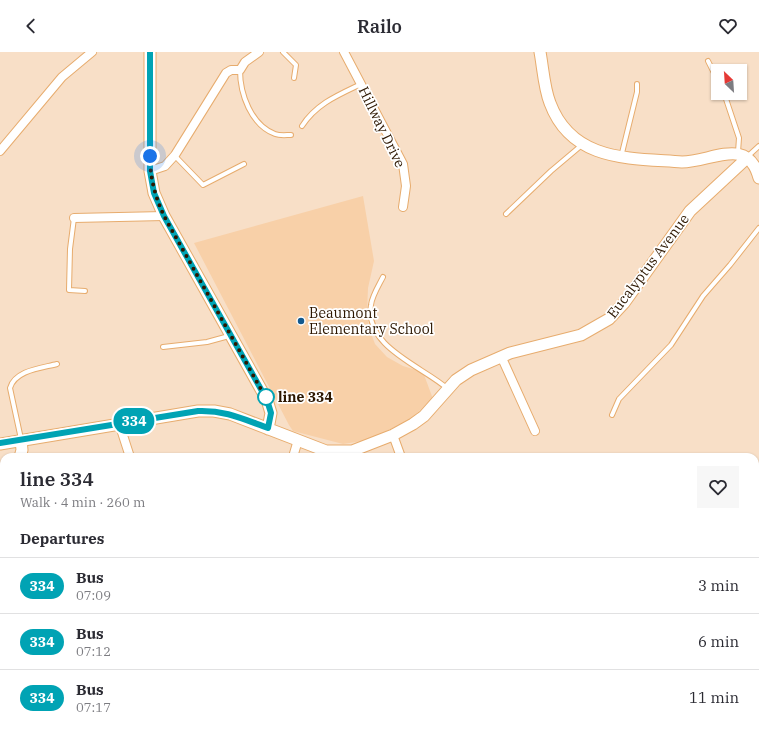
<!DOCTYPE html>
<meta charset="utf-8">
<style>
body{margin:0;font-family:"IBM Plex Serif",serif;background:#f7f7f7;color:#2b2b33;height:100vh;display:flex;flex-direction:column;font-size:15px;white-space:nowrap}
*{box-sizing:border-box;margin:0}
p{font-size:13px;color:#7c7c81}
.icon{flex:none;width:22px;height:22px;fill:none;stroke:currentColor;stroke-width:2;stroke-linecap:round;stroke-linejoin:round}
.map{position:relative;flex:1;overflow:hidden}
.details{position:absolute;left:0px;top:401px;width:759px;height:280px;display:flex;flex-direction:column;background:#fff;border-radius:12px 12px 0 0;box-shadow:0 1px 3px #0004}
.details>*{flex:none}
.badge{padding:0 8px;border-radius:13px;font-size:14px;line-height:26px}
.needle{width:26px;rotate:335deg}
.buttons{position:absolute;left:711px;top:12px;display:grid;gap:8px}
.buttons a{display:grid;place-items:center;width:36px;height:36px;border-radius:0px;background:#fff;box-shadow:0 1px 3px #0004;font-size:20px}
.you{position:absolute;width:20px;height:20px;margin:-10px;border:3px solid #fff;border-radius:50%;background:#1a73e8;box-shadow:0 0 0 6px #1a73e833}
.map>.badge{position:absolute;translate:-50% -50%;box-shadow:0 0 0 2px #fff}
h2{padding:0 20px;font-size:15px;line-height:36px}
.round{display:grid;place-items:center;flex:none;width:42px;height:42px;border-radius:0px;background:#f7f7f7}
.head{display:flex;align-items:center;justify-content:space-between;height:68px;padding:0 20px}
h1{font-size:19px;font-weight:600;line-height:30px}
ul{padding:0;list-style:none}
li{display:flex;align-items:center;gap:12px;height:56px;padding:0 20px;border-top:1px solid #e1e1e2}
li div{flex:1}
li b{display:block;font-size:15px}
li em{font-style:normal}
li .badge{min-width:44px;font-weight:700;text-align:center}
header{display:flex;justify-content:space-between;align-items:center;height:52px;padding:0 20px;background:#fff;font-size:18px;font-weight:600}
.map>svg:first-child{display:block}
</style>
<header><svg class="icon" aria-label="back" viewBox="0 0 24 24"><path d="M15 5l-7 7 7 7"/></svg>Railo<svg class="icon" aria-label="heart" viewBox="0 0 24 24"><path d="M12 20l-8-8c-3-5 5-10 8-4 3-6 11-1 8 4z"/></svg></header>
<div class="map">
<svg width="759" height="681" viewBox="0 0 759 681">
<rect width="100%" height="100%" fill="#f8dfc7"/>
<path fill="#f8d0a8" d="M363,144L374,209L368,236L367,261L369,276L375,292L387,305L403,314L423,320L433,347L410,367L369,388L343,392L293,379L289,373L194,191Z"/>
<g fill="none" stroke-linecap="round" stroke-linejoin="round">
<g stroke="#e7ac6e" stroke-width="6">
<path id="lane" d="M283,0L296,13L294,26
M708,9L718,29
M240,18C240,42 251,73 275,82C280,84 286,83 291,83
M724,41L739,86L738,100
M302,74C316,52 338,43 361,32
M175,104L203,133L244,112
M621,105L637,40V32
M747,105L759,94
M506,162L551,119L583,92
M74,166L70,197L69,238L85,239
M383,225C379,233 372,244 371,253C364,295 422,314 448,337
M163,295L207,290L229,284
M612,363L619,347L671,293L703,244L730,213L759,176
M21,387L10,336C15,318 42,316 57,312
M478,677L482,681
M0,681L4,676"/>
</g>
<g stroke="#e7ac6e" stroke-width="10">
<path id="street" d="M344,0L403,112L406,134L403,155
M0,99L62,25L92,0
M150,119L165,114L175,103L226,21L231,18H240L245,10L259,0
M74,166L164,164
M501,304L535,379
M119,371L130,405
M393,383L401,405
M293,405L298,388
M0,453L4,456
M755,521L759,513
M697,677L699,681
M543,681L548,677"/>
</g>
<g stroke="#e7ac6e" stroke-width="13">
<path id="secondary" d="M150,0V119L154,141L164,164L267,348L271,361L268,377
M540,0C543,16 544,36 550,51C572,110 630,106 682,110C711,110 748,83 759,126
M0,392L198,359H214L230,362L326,399H352L393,383L413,372L424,364L456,328L471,318L510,301L581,283L609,267L624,251L690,159L747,106
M20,405L22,398L21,388
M0,427L4,423"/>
</g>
<use href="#lane" stroke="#fff" stroke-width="4"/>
<use href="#street" stroke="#fff" stroke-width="8"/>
<use href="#secondary" stroke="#fff" stroke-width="11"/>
</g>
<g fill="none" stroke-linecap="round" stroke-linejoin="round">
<g stroke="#fff" stroke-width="9">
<path id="line" d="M0,391L198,359C225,358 243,367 268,376L271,361L267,348L164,164L154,141L150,119V0"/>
</g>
<use href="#line" stroke="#00a3b4" stroke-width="6"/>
<path stroke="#2d1700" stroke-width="4" stroke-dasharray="0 7.2" d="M150,104C150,126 155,144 164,164L267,348L266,345"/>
</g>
<circle fill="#12598e" stroke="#fff" stroke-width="1.5" cx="301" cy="269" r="4"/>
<circle fill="#fff" stroke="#00a3b4" stroke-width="2" cx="266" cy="345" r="8"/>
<g text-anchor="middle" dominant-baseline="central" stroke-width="3.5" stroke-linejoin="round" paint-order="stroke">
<g font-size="14" fill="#2d1700" stroke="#fff">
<text transform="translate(382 75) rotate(64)">Hillway Drive</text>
<text transform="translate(648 214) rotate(-53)">Eucalyptus Avenue</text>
</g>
<g font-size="14" fill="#2d1700" stroke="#fff" text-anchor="start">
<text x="309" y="261">Beaumont<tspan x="309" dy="16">Elementary School</tspan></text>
</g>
<g font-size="14" font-weight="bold" fill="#2d1700" stroke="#fff" text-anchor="start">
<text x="278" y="345">line 334</text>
</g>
</g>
</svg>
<div class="buttons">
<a><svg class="needle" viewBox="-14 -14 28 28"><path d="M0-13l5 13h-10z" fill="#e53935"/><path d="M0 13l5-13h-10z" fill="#7c7c81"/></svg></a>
</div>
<div class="you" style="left:150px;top:104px"></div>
<b class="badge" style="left:134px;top:369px;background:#00a3b4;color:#fff">334</b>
<section class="details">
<div class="head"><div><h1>line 334</h1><p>Walk · 4 min · 260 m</p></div><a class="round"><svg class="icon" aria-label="heart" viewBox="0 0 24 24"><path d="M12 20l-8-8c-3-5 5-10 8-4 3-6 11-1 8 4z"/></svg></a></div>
<h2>Departures</h2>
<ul>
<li><span class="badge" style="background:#00a3b4;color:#fff">334</span><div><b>Bus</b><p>07:09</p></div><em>3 min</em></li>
<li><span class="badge" style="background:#00a3b4;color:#fff">334</span><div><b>Bus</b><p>07:12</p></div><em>6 min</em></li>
<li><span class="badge" style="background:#00a3b4;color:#fff">334</span><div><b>Bus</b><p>07:17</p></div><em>11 min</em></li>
</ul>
</section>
</div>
